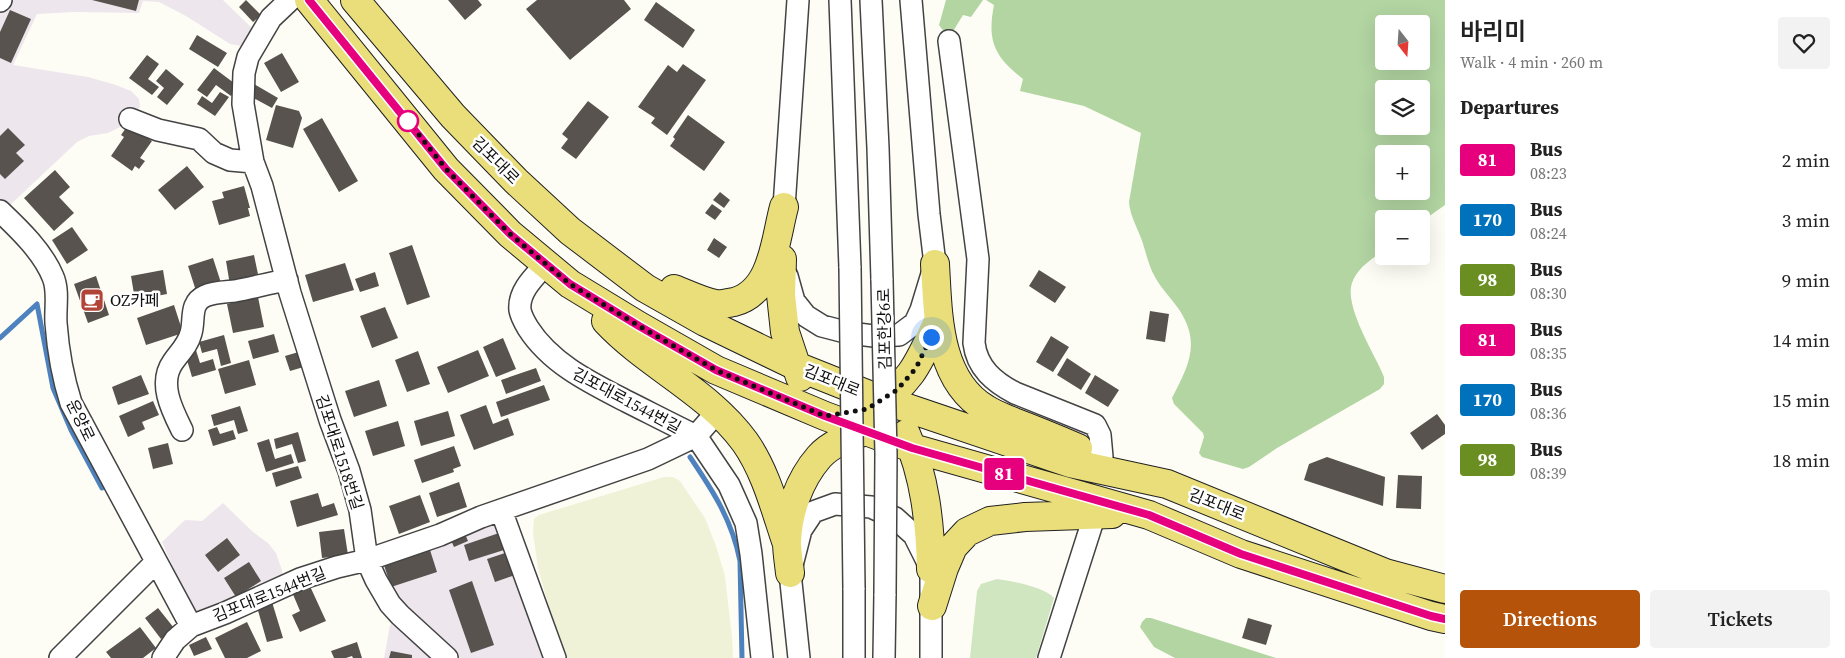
<!DOCTYPE html>
<meta charset="utf-8">
<style>
body{margin:0;font-family:"Source Serif 4","Noto Sans KR",serif;background:#f2f2f2;color:#222;height:100vh;display:flex;flex-direction:column;font-size:19px;white-space:nowrap}
*{box-sizing:border-box;margin:0}
p{font-size:16px;color:#767676}
.icon{flex:none;width:28px;height:28px;fill:none;stroke:currentColor;stroke-width:2;stroke-linecap:round;stroke-linejoin:round}
.map{position:relative;flex:1;overflow:hidden}
.panel{display:flex;flex-direction:column;background:#fff;width:400px}
.panel>*{flex:none}
.badge{padding:0 10px;border-radius:4px;font-size:18px;line-height:32px}
.needle{width:32px;rotate:163deg}
.controls{position:absolute;left:1375px;top:15px;display:grid;gap:10px}
.controls a{display:grid;place-items:center;width:55px;height:55px;border-radius:5px;background:#fff;box-shadow:0 5px 20px #0002;font-size:25px}
.you{position:absolute;width:25px;height:25px;margin:-12px;border:4px solid #fff;border-radius:50%;background:#1a73e8;box-shadow:0 0 0 8px #1a73e833}
.map>.badge{position:absolute;translate:-50% -50%;box-shadow:0 0 0 2px #fff}
h2{padding:0 15px;font-size:19px;line-height:45px}
.round{display:grid;place-items:center;flex:none;width:52px;height:52px;border-radius:5px;background:#f2f2f2}
.summary{display:flex;align-items:center;justify-content:space-between;height:85px;padding:0 15px}
h1{font-size:24px;font-weight:600;line-height:38px}
.button{display:flex;gap:10px;margin-top:auto;padding:10px 15px}
.button a{flex:1;height:58px;border-radius:5px;background:#b45309;color:#fff;font-size:20px;font-weight:600;line-height:58px;text-align:center}
.button a+a{background:#f2f2f2;color:#222}
ul{padding:0;list-style:none}
li{display:flex;align-items:center;gap:15px;height:60px;padding:0 15px}
li div{flex:1}
li b{display:block;font-size:19px}
li em{font-style:normal}
li .badge{min-width:55px;font-weight:700;text-align:center}
main{display:flex;flex:1;min-height:0}
.map>svg:first-child{display:block}
</style>
<main>
<div class="map">
<svg width="1445" height="658" viewBox="0 0 1445 658">
<rect width="100%" height="100%" fill="#fefdf5"/>
<path fill="#eee6ed" d="M10,0H223L253,29L242,46L230,44L186,16L159,2L143,1L139,13L75,12L37,14L13,65L88,77L116,85L131,91L139,99L140,107L120,127L108,133L89,136L77,142L7,208L0,202V14Z
M223,503L253,532L268,543L276,553L282,570V578L201,616L192,611L162,542L185,520L202,521Z
M495,518L548,658H454L407,616L377,561Z
M396,621L436,658H384L390,625Z"/>
<path fill="#f0f2d7" d="M664,477H673L680,481L705,518L716,546L725,576L732,637L733,658H567L553,622L538,568L533,533L534,519L539,515Z"/>
<path fill="#cfe6c1" d="M997,579C1012,581 1044,587 1054,598L1036,658H970L977,591L981,584Z"/>
<path fill="#b2d5a2" fill-rule="evenodd" d="M946,0H983L971,17L963,15L952,33H945L939,25Z
M986,0H1445V205L1421,222V219H1384V250C1372,259 1357,268 1352,283C1344,307 1375,354 1384,377V384L1380,389L1277,448L1249,467L1243,469L1236,467L1202,457L1199,453L1204,437L1203,433L1174,404L1172,398C1188,367 1201,344 1180,311C1173,300 1162,290 1155,277C1148,265 1146,251 1141,238C1136,225 1130,215 1129,202L1141,133L1084,106L1020,91L1023,79C994,56 987,41 994,5ZM1384,24H1421V61H1384ZM1384,89H1421V126H1384ZM1384,154H1421V191H1384Z
M1146,618H1151L1276,658H1175L1154,647L1140,627L1142,622Z"/>
<g fill="none" stroke-linecap="round" stroke-linejoin="round">
<path stroke="#4e82bf" stroke-width="5" d="M0,338L37,304L53,388L71,430L102,488
M690,457C713,491 732,520 740,561L742,658"/>
</g>
<path fill="#58534e" d="M92,0H139L136,11Z
M246,0L261,15L253,22L239,7Z
M448,0H478L482,5L465,20Z
M537,0H624L631,9L570,60L526,9Z
M656,2L695,30L683,48L644,20Z
M10,10L31,19L11,63L0,58V32Z
M197,35L227,53L218,67L189,49Z
M282,53L299,82L281,92L264,63Z
M147,55L159,64L148,79L159,87L152,95L129,78Z
M683,64L706,80L667,135L651,123L655,118L638,107L668,65L677,72Z
M214,68L238,86L231,96L216,85L207,97L197,90Z
M166,69L184,84L167,105L157,97L164,88L156,81Z
M254,84L278,98L272,108L248,95Z
M220,92L229,97L215,116L197,104L202,96L212,103Z
M588,101L609,117L576,159L561,148L568,139L562,134Z
M276,105L299,111L302,118L293,148L266,140Z
M688,115L725,142L704,171L670,146L675,139L673,137Z
M322,118L358,181L339,192L303,129Z
M128,125L152,141L140,158L145,161L139,169L135,166L132,171L111,156L124,137L121,135Z
M8,128L25,145L16,153L24,161L5,179L0,174V136Z
M187,166L204,187L175,210L158,190Z
M55,170L70,187L59,197L74,213L54,231L24,198Z
M244,186L250,208H248L250,216L219,225L212,201L224,198L222,192Z
M720,192L730,200L724,208L713,200Z
M712,204L722,211L715,220L705,213Z
M72,227L88,250L67,264L52,240Z
M714,238L727,247L719,258L707,250Z
M412,245L430,297L407,305L389,253Z
M254,255L259,279L230,285L226,261Z
M213,258L222,286L197,294L188,266Z
M345,263L354,290L313,302L305,275Z
M163,270L167,294L135,300L131,276Z
M1039,270L1066,287L1055,303L1029,286Z
M375,272L379,286L360,292L355,279Z
M96,276L109,315L88,323L74,284Z
M258,297L264,327L233,333L227,304Z
M174,305L183,333L146,345L137,318Z
M385,307L398,338L372,348L360,316Z
M1150,311L1169,314L1165,342L1146,339Z
M274,334L279,352L253,359L248,341Z
M224,335L231,363L221,366L217,349L202,353L199,342Z
M1051,336L1069,347L1053,372L1036,362Z
M503,338L516,369L496,377L483,347Z
M195,347L200,363L213,359L216,370L192,377L184,350Z
M478,350L489,376L448,393L437,367Z
M302,351L307,366L290,371L285,356Z
M418,351L430,384L407,392L395,360Z
M1067,358L1091,374L1081,390L1057,375Z
M249,360L256,385L225,394L218,369Z
M536,368L541,381L506,394L501,380Z
M141,375L149,394L118,405L112,387Z
M1095,375L1119,390L1108,407L1085,393Z
M379,380L387,406L354,417L345,391Z
M544,385L550,400L501,417L496,402Z
M153,401L159,415L142,422L145,429L128,437L119,416Z
M486,405L493,424L508,418L514,435L474,450L460,415Z
M240,406L248,431L238,434L234,420L214,426L211,415Z
M448,411L455,436L421,446L414,421Z
M1437,414L1445,425V434L1422,450L1410,433Z
M398,421L405,446L373,456L365,431Z
M217,427L220,434L233,430L236,439L213,446L208,430Z
M298,432L306,461L298,463L292,444L276,449L274,439Z
M269,439L275,459L291,454L294,463L266,472L257,443Z
M168,443L173,464L153,469L148,448Z
M454,446L461,466L453,469L454,472L422,483L414,460Z
M1327,457L1385,477L1383,506L1304,480L1309,464Z
M298,466L302,478L276,487L272,473Z
M1398,475L1422,476L1421,509L1396,508Z
M459,482L467,507L437,517L429,493Z
M318,493L322,507L334,503L338,515L297,527L290,501Z
M420,495L430,522L399,534L389,506Z
M344,529L348,555L322,558L319,532Z
M464,532L468,541L454,547L450,538Z
M499,533L504,550L469,561L464,545Z
M227,538L240,555L218,572L205,555Z
M430,550L437,572L391,587L384,565Z
M508,552L515,575L495,582L487,559Z
M249,562L261,581L236,597L224,578Z
M472,581L494,645L471,653L449,590Z
M309,584L326,621L300,632L292,615L300,611L292,592Z
M272,602L283,638L267,642L257,607Z
M158,608L174,628L161,639L145,618Z
M1248,618L1272,625L1266,645L1242,638Z
M247,622L261,651L247,658H225L215,638Z
M140,627L156,648L143,658H111L106,652Z
M206,637L212,649L194,656L189,645Z
M357,642L362,658H353L352,656L346,658H334L331,651Z
M391,651L412,655V658H389Z"/>
<g fill="none" stroke-linecap="round" stroke-linejoin="round">
<g stroke="#434343" stroke-width="24">
<path id="minor" d="M290,0L271,18L248,57L244,73L243,104L253,162L262,186L290,293L330,420L349,471L360,510L367,560L376,580L390,604L400,615L447,658
M840,0L850,268
M871,0L878,148L882,280
M0,1L1,0
M949,41L978,259L974,343C977,368 994,382 1015,393L1095,425L1100,435L1102,457
M130,119L158,130L199,139L214,153L230,160L253,162
M0,211C19,229 43,252 53,277C59,291 55,308 56,323C58,350 63,378 71,403L191,626
M783,222L798,0
M545,265C534,277 518,292 520,310C521,316 525,323 528,328C551,364 591,383 628,402C650,413 673,425 696,436
M787,276L794,301L806,316L822,326L849,333L874,336L899,335L915,323L921,310L935,264L929,214L911,0
M182,430C172,410 158,383 173,362C180,352 188,345 191,333C195,320 189,303 205,296C214,292 225,292 235,291C252,288 269,283 287,280
M696,436L729,485L746,523L751,554L762,658
M501,510L555,658
M854,588V658
M60,658L156,562
M163,658L175,640L191,626L225,613L300,579L337,567L367,560L440,535L481,517L648,459L696,436L717,412
M799,658L790,573L801,530L813,512L835,504L871,507L895,518L914,535L931,569V658
M884,658L885,594
M1049,658L1095,514"/>
</g>
<g stroke="#212121" stroke-width="30">
<path id="major" d="M309,0L446,169L510,234L570,284L639,326L716,370L825,416L912,448L1149,515L1241,554L1431,616L1445,619
M355,0L453,116L516,181L570,231L645,288L705,322L796,366L869,395L1070,463L1167,484L1385,573L1445,589
M782,259L781,295L785,332L800,377
M935,264C938,314 937,380 986,409C995,415 1005,418 1014,422C1035,430 1057,439 1078,448
M674,289C687,294 701,301 715,304C721,305 728,303 734,302C773,292 775,240 784,207
M606,321C648,366 708,391 745,442C766,472 775,509 787,544
M872,407C911,385 920,360 938,321
M906,434C925,476 930,523 931,569
M790,573C789,563 787,552 787,542C788,512 799,480 819,457C832,442 855,435 873,428
M932,606L944,568L953,547L967,532L990,521L1025,517L1112,514"/>
</g>
<use href="#minor" stroke="#fff" stroke-width="21"/>
<use href="#major" stroke="#e9de7a" stroke-width="28"/>
<g stroke="#434343" stroke-width="24" stroke-linecap="butt">
<path id="minor-bridge" d="M850,268L854,588
M882,280L886,454L885,594"/>
</g>
<use href="#minor-bridge" stroke="#fff" stroke-width="21"/>
</g>
<g fill="none" stroke-linecap="round" stroke-linejoin="round">
<g stroke="#fff" stroke-width="11">
<path id="line" d="M309,0L446,169L510,234L570,284L639,326L716,370L825,416L912,448L1149,515L1241,554L1431,616L1445,619"/>
</g>
<use href="#line" stroke="#e6007e" stroke-width="8"/>
<path stroke="#101010" stroke-width="5" stroke-dasharray="0 9" d="M408,121L446,169L510,234L570,284L639,326L716,370L825,416L867,409L897,390L916,368L931,337"/>
</g>
<defs>
<g id="cafe-square" transform="scale(1.25)"><rect x="-9" y="-9" width="18" height="18" rx="4" fill="#b24337" stroke="#fff"/><path d="M-5.5-4.5H6V0H3Q3 3.5 0 3.5H-2.5Q-5.5 3.5-5.5 0ZM3-3.2v2h1.7v-2ZM-6 4.5H4V6H-6Z" fill="#fff"/></g>
</defs>
<g fill-rule="evenodd">
<use href="#cafe-square" x="92" y="300"/>
</g>
<circle fill="#fff" stroke="#e6007e" stroke-width="2.5" cx="408" cy="121" r="10"/>
<g text-anchor="middle" dominant-baseline="central" stroke-width="5" stroke-linejoin="round" paint-order="stroke">
<g font-size="16" fill="#101010" stroke="#fff">
<text transform="translate(496 160) rotate(45)">김포대로</text>
<text transform="translate(884 329) rotate(-91)">김포한강6로</text>
<text transform="translate(832 380) rotate(22)">김포대로</text>
<text transform="translate(627 400) rotate(28)">김포대로1544번길</text>
<text transform="translate(81 420) rotate(64)">운양로</text>
<text transform="translate(340 452) rotate(72)">김포대로1518번길</text>
<text transform="translate(1217 504) rotate(22)">김포대로</text>
<text transform="translate(269 594) rotate(-22)">김포대로1544번길</text>
</g>
<g font-size="16" fill="#101010" stroke="#fff" text-anchor="start">
<text x="110" y="300">OZ카페</text>
</g>
</g>
</svg>
<div class="controls">
<a><svg class="needle" viewBox="-14 -14 28 28"><path d="M0-13l5 13h-10z" fill="#e53935"/><path d="M0 13l5-13h-10z" fill="#767676"/></svg></a>
<a><svg class="icon" aria-label="layers" viewBox="0 0 24 24"><path d="M12 4l9 5-9 5-9-5zM3 14l9 5 9-5"/></svg></a>
<a>+</a>
<a>−</a>
</div>
<div class="you" style="left:931px;top:337px"></div>
<b class="badge" style="left:1004px;top:474px;background:#e6007e;color:#fff">81</b>
</div>
<section class="panel">
<div class="summary"><div><h1>바리미</h1><p>Walk · 4 min · 260 m</p></div><a class="round"><svg class="icon" aria-label="heart" viewBox="0 0 24 24"><path d="M12 20l-8-8c-3-5 5-10 8-4 3-6 11-1 8 4z"/></svg></a></div>
<h2>Departures</h2>
<ul>
<li><span class="badge" style="background:#e6007e;color:#fff">81</span><div><b>Bus</b><p>08:23</p></div><em>2 min</em></li>
<li><span class="badge" style="background:#0072bc;color:#fff">170</span><div><b>Bus</b><p>08:24</p></div><em>3 min</em></li>
<li><span class="badge" style="background:#6b8e23;color:#fff">98</span><div><b>Bus</b><p>08:30</p></div><em>9 min</em></li>
<li><span class="badge" style="background:#e6007e;color:#fff">81</span><div><b>Bus</b><p>08:35</p></div><em>14 min</em></li>
<li><span class="badge" style="background:#0072bc;color:#fff">170</span><div><b>Bus</b><p>08:36</p></div><em>15 min</em></li>
<li><span class="badge" style="background:#6b8e23;color:#fff">98</span><div><b>Bus</b><p>08:39</p></div><em>18 min</em></li>
</ul>
<div class="button"><a>Directions</a><a>Tickets</a></div>
</section>
</main>
